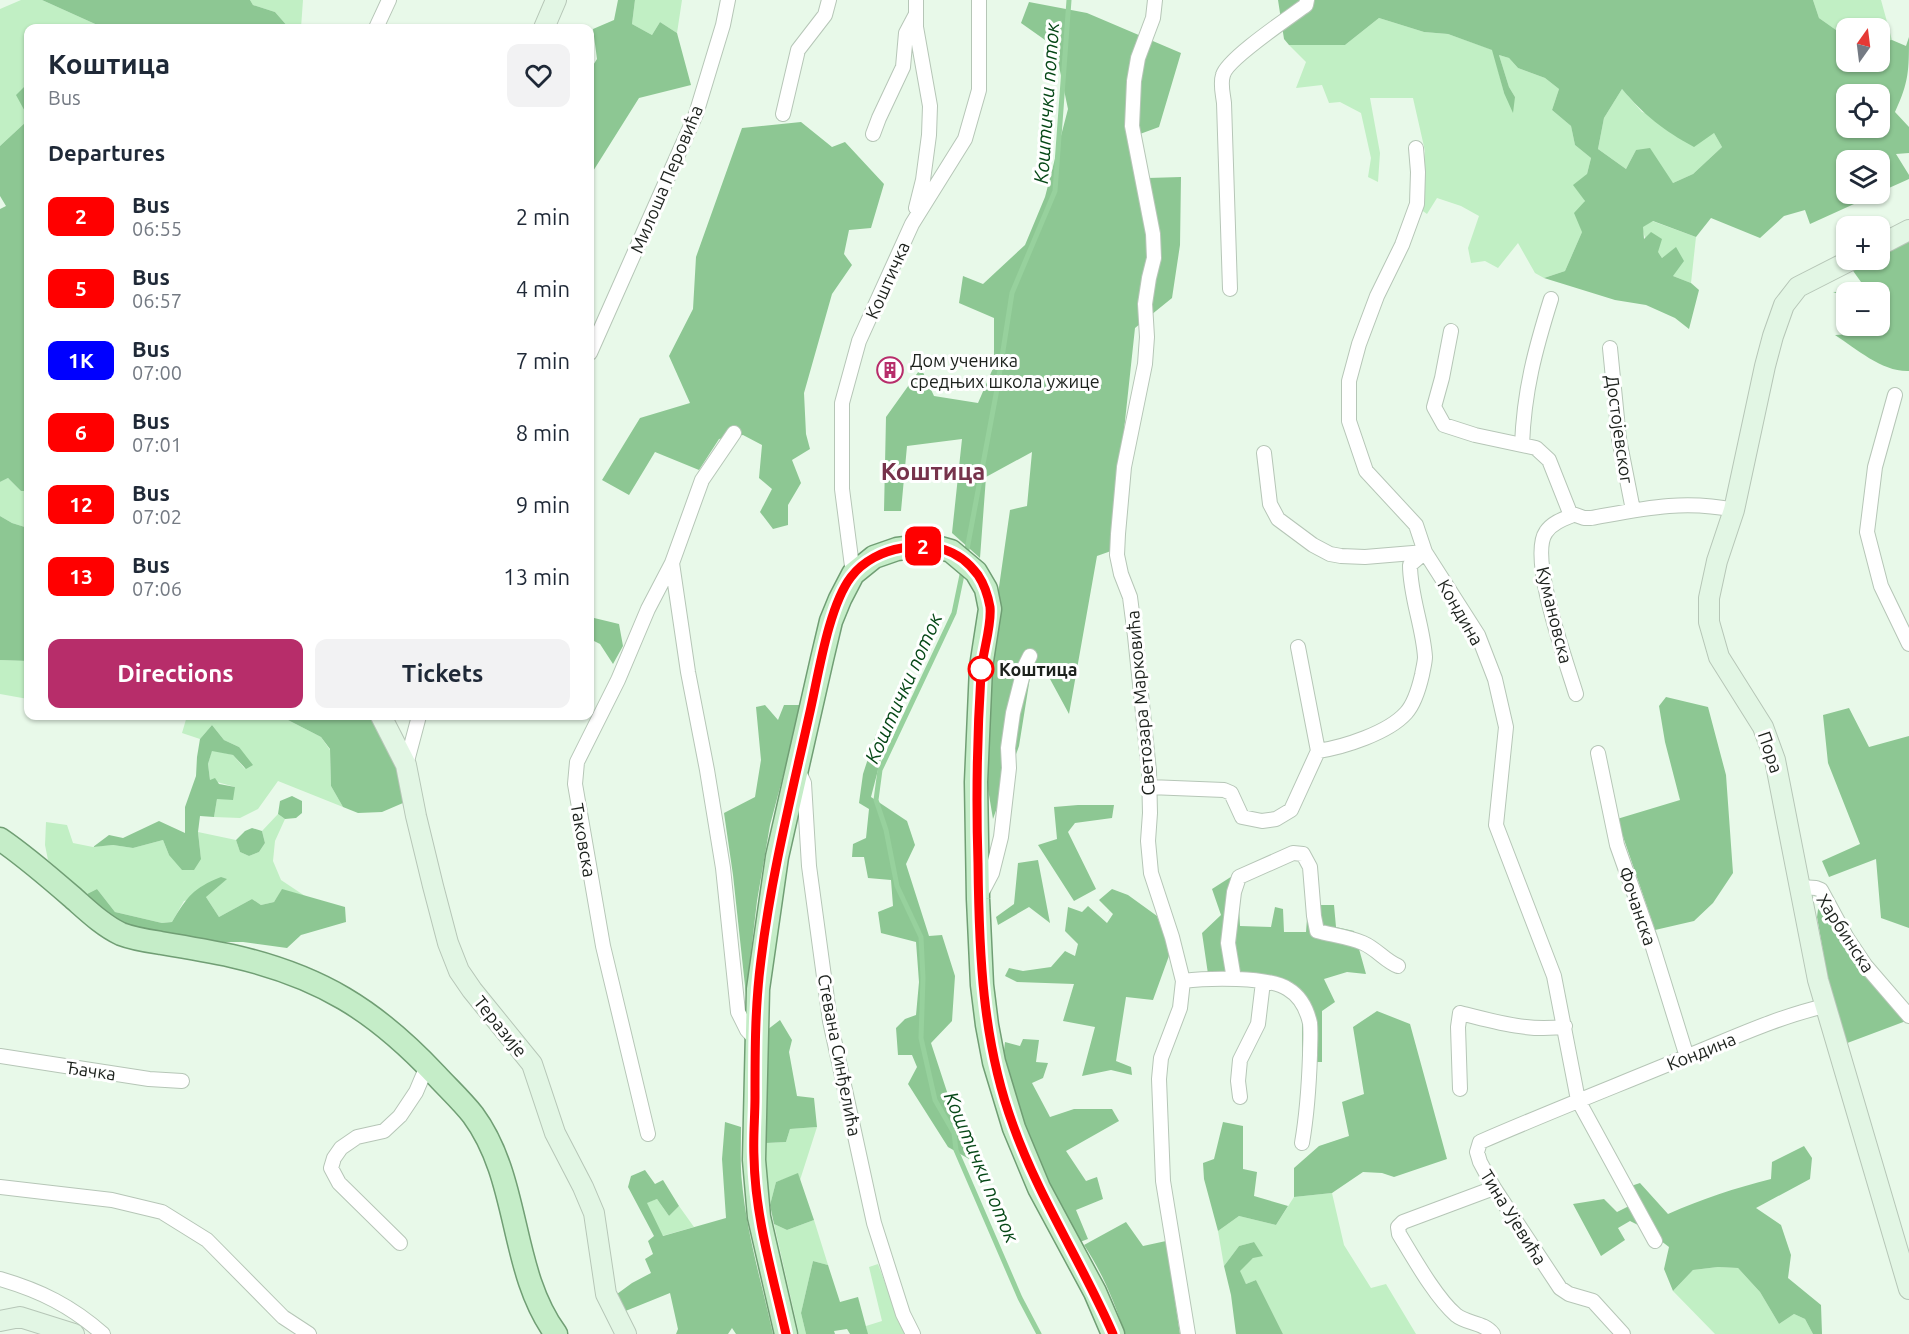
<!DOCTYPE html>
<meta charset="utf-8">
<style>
body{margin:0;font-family:Ubuntu,sans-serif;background:#f2f2f3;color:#1f2937;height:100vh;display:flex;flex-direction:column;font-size:22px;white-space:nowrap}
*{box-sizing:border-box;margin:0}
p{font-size:20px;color:#747a83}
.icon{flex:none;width:33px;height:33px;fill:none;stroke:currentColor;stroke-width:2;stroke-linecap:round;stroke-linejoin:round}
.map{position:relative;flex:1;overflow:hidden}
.details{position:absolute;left:24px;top:24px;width:570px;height:696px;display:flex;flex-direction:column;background:#fff;border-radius:12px;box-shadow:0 2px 4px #0004}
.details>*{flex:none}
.badge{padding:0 12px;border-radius:9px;font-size:21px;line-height:39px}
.needle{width:39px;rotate:14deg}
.tools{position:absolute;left:1836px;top:18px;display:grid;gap:12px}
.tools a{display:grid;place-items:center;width:54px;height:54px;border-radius:12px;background:#fff;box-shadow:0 2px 4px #0004;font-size:30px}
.map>.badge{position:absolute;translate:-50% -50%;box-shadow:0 0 0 3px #fff}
h2{padding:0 24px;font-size:22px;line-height:54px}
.round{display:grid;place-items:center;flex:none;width:63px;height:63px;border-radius:12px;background:#f2f2f3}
.headline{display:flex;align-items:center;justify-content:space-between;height:102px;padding:0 24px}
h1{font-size:28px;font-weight:700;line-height:45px}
.button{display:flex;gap:12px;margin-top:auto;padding:12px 24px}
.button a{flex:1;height:69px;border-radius:12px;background:#b72d6a;color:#fff;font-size:24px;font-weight:700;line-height:69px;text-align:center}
.button a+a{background:#f2f2f3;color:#1f2937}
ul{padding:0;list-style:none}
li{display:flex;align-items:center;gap:18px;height:72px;padding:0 24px}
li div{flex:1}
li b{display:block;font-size:22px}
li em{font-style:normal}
li .badge{min-width:66px;font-weight:700;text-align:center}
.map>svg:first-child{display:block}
</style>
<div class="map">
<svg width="1909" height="1334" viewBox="0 0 1909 1334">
<rect width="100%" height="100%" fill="#e8f9e9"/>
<path fill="#c1efc4" d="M21,0H42L104,28H28V89L25,87L28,120L0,146V9Z
M250,0H303L301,28H289L275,12L253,5Z
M635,0H682L677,33L660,22L652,35L632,24Z
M1813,0H1881L1892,40L1880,41V28H1846V37L1819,18Z
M1379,18L1424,32L1448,34L1493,50L1504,93L1515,97L1509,87L1499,55L1509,58L1518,68L1545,78L1559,89L1552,110L1571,126L1575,145L1591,158L1587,174L1582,232L1565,271L1544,278L1535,273L1518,243L1498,268L1485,261L1471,263L1468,248L1479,216L1461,206L1437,198L1427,214L1420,209L1425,151L1413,98H1370L1380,153L1378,182L1368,177L1371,158L1361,113L1340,102L1329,103L1322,85L1296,88L1306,62L1289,45H1345Z
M1622,89L1642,112L1714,133L1722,147L1693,174L1673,183L1636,150L1626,169L1598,149L1604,118Z
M1652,221L1696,237L1691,283L1673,276L1676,248L1662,258C1653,243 1646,247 1642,227Z
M8,478L21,491H28V528L12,523L0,516V482Z
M0,660L28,661V699L0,694Z
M187,716H283L286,719L321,737L330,750L331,786L343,807L278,781L258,809L240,818L214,817L217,799L235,787L210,780L208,764L212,750L233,755L245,769L239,747L224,740L212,725L200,739L182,733Z
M278,814L285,819L275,841L273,861L281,880L305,896L282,890L274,902L261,905L252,899L219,917L206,897L184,901L172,922L162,923L115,912L97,889L87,894L48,860L45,845L46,822L67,825L73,843L93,847L113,845L133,848L163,840L169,855L201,859L198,832L236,840L240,852L249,856L259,852L265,843L262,831Z
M817,1127L800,1180L798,1174L776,1182L770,1205L765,1181L766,1143L786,1142L790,1129Z
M1332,1193L1344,1245L1371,1288L1386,1284L1416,1334H1283L1256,1280L1246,1284L1239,1271L1253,1258L1254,1242L1239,1246L1224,1266L1218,1231L1239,1216L1276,1225L1294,1197Z
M657,1199L669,1216L679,1206L694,1227L662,1236L646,1203Z
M814,1220L828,1265L813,1261L801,1313L806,1334H799L774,1224L787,1230Z
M878,1264L901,1326L905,1334H867L866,1326L882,1321L869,1267Z
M1718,1267L1738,1268L1760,1292L1779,1324L1794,1314L1805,1319L1813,1334H1715L1673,1291L1693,1270Z"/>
<path fill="#8dc793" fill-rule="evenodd" d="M42,0H250L253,5L275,12L289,28H104Z
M618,0H635L632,24L652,35L660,22L677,33L691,85L639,98L590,176V70L597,59L593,29L614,20Z
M1278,0H1813L1819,18L1846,37V62H1880V41L1892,40L1906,46L1909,37C1909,70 1909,82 1895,112L1909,127V153L1896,154L1909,175V179L1880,192V160H1846V194H1876L1810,224L1805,210L1784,216L1760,238L1711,218L1696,237L1653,221L1643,227L1644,239L1651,232L1662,239L1658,252L1662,258L1676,247L1684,261L1673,276L1691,283L1699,290L1689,329L1675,318L1646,305L1615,300L1544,278L1565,271L1582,232L1574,213L1585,201L1573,185L1587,174L1591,158L1575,145L1571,126L1552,110L1559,89L1545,78L1518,68L1509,58L1499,55L1509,87L1515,97L1513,113L1504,93L1492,50L1448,34L1424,32L1379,18L1345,45H1289L1284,39ZM1622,89C1645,116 1663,130 1694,147L1714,133L1722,147L1693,174L1673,183L1650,148L1636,150L1626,169L1598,149L1604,118ZM1846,94H1880V128H1846Z
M1029,2L1087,13L1181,53L1159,127L1140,134L1148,178L1181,177L1180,245L1172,298L1135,328L1111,551L1097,556L1069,714L1044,668L1032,665L1019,746L993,819L984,765L989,657L1010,510L1027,506L1032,452L986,477L980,558L952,533L962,439L907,446L901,511H884L886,417L921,368L934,396L978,403L994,366V318L959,303L963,276L983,284L1025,245L1045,197L1068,109L1055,47L1021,23Z
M25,86L28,89V117L16,95Z
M28,120V491H21L8,478L0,482V209L6,206L0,196V146Z
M801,122L832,147L845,142L884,184L871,228L849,230L844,254L852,265L832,294L804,393L806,434L810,449L792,460L801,483L788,505V525L773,529L760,512L772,489L759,478L762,445L743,435L719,439L699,470L655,452L629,495L602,480L640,418L690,403L669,356L693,309L696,257L742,128Z
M1909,239V371C1882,372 1857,349 1835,335L1854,334L1857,326H1880V292H1846V297L1833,292L1857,291L1861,282L1851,268L1868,260H1880V254Z
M0,516L12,523L28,528V661L0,660Z
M590,617L619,624L623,646L613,664L600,644L590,639Z
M1666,697L1708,707L1726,775L1733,873L1713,903L1694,921L1655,930L1617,819L1680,800L1665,742L1659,706Z
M765,705L778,720L784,705H802L770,825L757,901L746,995L733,875L724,813L755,797L761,760L756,707Z
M1849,708L1869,747L1909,736V928L1881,918L1876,859L1829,877L1822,861L1860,844L1828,763L1823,715Z
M283,716H374L387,736L400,778L403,803L382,812L358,813L343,807L331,786L330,749L321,737L286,719Z
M212,725L224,740L239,747L253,765L246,769L233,755L212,751L208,764L210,780L215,778L219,784L235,787L233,800L217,799L214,817L200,816L198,832L201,859L194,870H182L169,855L163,840L133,848L113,845L93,847L109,835L123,838L159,821L185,833V807L196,776L197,757L200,739Z
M876,734L885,743L871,797L907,821L915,845L906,864L929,936L942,935L955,976L952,1021L931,1043L969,1159L948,1147L908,1084L917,1067L912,1055H898L896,1028L905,1019L916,1015L919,982L916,942L881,933L878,912L893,906L891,880L868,878L864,857H852L853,844L866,838L869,809L859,803L863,774Z
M292,796L302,801V813L296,818L285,819L278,814L280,801Z
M1078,805H1114L1112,818L1075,823L1068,832L1096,889L1074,901L1038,845L1057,839L1054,807Z
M252,828L262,831L265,843L259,852L249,856L240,852L236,840L245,831Z
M1038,860L1050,923L1029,907L998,925L996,917L1014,904L1018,863Z
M1237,873L1240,926L1271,927L1275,907L1283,909L1284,932H1306L1308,905H1334L1336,927L1354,931L1366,974L1347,972L1324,979L1335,1002L1322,1011V1062H1302V1012L1277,981L1208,974L1202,933L1221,915L1212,889Z
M221,877L227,879L206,897L219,917L252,899L261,905L274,902L282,889L345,907L346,922L301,935L287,948L243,942H202L129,929L100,910L87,894L97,889L115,912L162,923L172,922C187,897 193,888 221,877Z
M1112,889L1128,895L1157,916L1170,953L1153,1000L1126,997L1116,1061L1131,1067L1132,1075L1111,1070L1082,1076L1095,1027L1063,1021L1074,984L1017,982L1005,976L1009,968L1023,971L1051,967L1065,951L1075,956L1078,944L1065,931L1068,907L1082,912L1088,906L1107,923L1113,914L1099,900Z
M1819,902L1906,1021L1842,1045L1829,985L1817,917Z
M1377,1011L1410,1024L1447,1159L1394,1177L1382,1173L1363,1172L1332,1193L1294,1197V1168L1319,1146L1349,1136L1342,1102L1364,1094L1353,1027Z
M780,1020L792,1040L789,1052L797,1096L814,1098L817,1127L790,1129L786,1142L766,1143L767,1030Z
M1023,1039L1039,1040L1036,1062L1048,1063L1043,1078L1032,1083L1050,1117L1074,1109H1112L1119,1121L1066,1151L1086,1181L1097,1177L1103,1199L1076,1210L1088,1239L1077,1243L1043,1181L1003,1059L1005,1042L1020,1046Z
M725,1122L741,1127C741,1146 740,1165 742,1183C747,1235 762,1284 773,1334H736L732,1328L728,1334H676L678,1329L670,1293L623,1312L617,1294L632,1283L651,1273L645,1259L653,1254L648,1241L654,1236L628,1187L631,1176L645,1170L655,1184L663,1180L679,1206L669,1216L657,1199L647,1203L663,1236L726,1218L722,1159Z
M1223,1122L1243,1126V1169L1257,1172L1254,1196L1288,1206L1276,1225L1239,1216L1218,1231L1204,1179L1203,1163L1214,1159Z
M1804,1146L1812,1158L1810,1179L1756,1208L1781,1225L1791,1255L1788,1278L1821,1305L1822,1334H1813L1805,1319L1794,1314L1779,1324L1760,1292L1738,1268L1718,1267L1693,1270L1673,1291L1664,1269L1669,1247L1644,1228L1630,1221L1618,1228L1625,1240L1601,1256L1573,1204L1604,1199L1617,1212L1629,1206L1631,1186L1640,1183L1668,1214C1702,1199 1735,1188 1771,1179L1772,1162Z
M798,1173L814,1220L787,1230L774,1224L770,1205L776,1182Z
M1126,1222L1143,1246L1166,1241L1180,1334H1125C1114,1301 1103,1274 1084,1245Z
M1254,1242L1263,1256L1253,1258L1240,1271L1246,1284L1256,1280L1283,1334H1236L1231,1295L1224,1266L1239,1246Z
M813,1261L828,1265L840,1302L858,1297L868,1334H850L847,1329L834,1331L835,1334H806L801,1313Z"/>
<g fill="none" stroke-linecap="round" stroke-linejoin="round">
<path stroke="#97d19d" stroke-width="5" d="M966,555L997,389L1012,293L1055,191L1069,0
M963,570L954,613L880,770L876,800L886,830L897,886L921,937L923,978L921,1038L935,1100L954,1133L956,1150L1020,1298L1039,1334"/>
<g stroke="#b6c6b7" stroke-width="16">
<path id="street" d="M1155,0L1153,18L1138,58L1134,81L1132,126L1153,234L1154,258L1149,278L1145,304L1147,337L1145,364L1124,467L1118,534L1117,555L1121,574L1130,597L1135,636L1149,771L1150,813L1148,841L1151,873L1172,937L1183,981L1180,1008L1161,1058L1159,1079L1163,1181L1188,1334
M376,28L389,0
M783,114L798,50L825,15L829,0
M873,134L879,118L903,67L906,33L915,16
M1416,148L1418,172L1417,204L1402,245L1377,296L1359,344L1349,381V421L1366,471L1416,525L1425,552L1478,635L1495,679L1506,727L1496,825L1554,976L1578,1100L1655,1241
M916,208L923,180L929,135L930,106L916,27V0
M1230,289L1224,103C1223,94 1220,84 1223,75C1227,59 1290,17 1306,5L1307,0
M1451,331L1442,378L1434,407L1444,425L1475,435L1536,448L1549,460L1570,513L1584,518H1591C1641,509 1683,499 1734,510
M1610,348L1619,439L1633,510
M590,353L696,114L723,25L728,0
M1895,395L1875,467L1867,532L1881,586L1909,644
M1522,445C1524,391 1535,350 1551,299
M1264,453L1270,504L1278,519L1313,545L1330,554L1341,556L1365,557L1425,552
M1573,515C1563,519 1552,523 1546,532C1528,557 1567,664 1576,694
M672,563L688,672L707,770L723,868L738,1012L747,1030L755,1039
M853,574L842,489V403L859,341L912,224L965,139L979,90V0
M1318,751C1344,747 1388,733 1406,713C1415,703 1419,688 1422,675C1423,669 1425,662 1425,657C1423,626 1410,596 1410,565L1425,552
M1598,753L1617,845L1651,941L1687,1057
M406,765L419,716
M799,772L804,783L809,866L830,1021L874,1223L903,1314L913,1334
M1149,787L1224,790L1231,793L1242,817L1262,821L1276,819L1291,810L1318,751L1298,647
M1801,887L1816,888L1821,890L1847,938L1865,965L1909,1016
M981,894L992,873L1001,837L1009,768L1008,748L1013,713L1025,666L1030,656
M1234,979L1228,943L1234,892L1239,877L1293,853L1303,854L1310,867L1314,916L1317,931C1332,935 1349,937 1363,943C1377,949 1385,961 1398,966
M1183,981C1207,978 1268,976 1288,989C1300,996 1307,1010 1310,1023C1311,1033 1310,1045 1310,1055C1309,1085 1307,1114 1302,1143
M0,1056L149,1079L182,1081
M1460,1089L1458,1027L1460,1013C1491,1021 1533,1033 1565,1026
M1240,1097L1238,1081L1240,1060L1258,1024L1263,982
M648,1134L603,946L575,784L577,762L618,680L648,609L672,563L702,480L734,433
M0,1187L112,1200L162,1212L207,1240L283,1317L309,1334
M400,1243L339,1183L331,1168L334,1158L341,1148L357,1137L384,1131L400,1116L416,1092L427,1066
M0,1279C41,1291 71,1306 103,1334
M1493,1334C1484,1322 1467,1324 1456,1315C1436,1298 1413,1257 1399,1234L1398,1227L1403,1222L1494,1188
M1623,1334L1593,1301L1569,1294L1560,1288L1494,1188L1480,1162L1477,1152L1480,1142C1549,1112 1618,1085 1688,1056C1733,1038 1777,1017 1825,1006"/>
</g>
<g stroke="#b6c6b7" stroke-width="22">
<path id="secondary" d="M544,28L556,0
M1880,245L1909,230
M1851,260L1798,287L1784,305L1773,336L1765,366L1734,510L1717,561L1709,598V622L1719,657L1763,727L1775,760L1818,980L1909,1289
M381,716L406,765L416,816L433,886L448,943L459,971L472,990L532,1064L555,1133L583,1187L594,1213L606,1294L626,1334
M0,1321L20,1317L74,1334"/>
</g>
<g stroke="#709e74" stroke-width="25">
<path id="primary" d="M0,839C25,856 48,876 71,896C86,909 102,925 121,934C134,939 148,941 161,943C185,947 209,951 232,956C320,976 375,1010 436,1075C448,1088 462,1101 473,1115C521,1180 509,1270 556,1334
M786,1334L759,1217L754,1160L758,989L777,857L822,659L831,621L840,599L853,574L874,557L897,549L930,545L951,551L976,572L986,589L990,609L981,667L976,782L978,899L982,985L987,1025L994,1062L1014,1128L1039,1188L1095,1292L1113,1334"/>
</g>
<use href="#street" stroke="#fff" stroke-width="14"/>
<use href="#secondary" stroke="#e2f6e4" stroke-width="20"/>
<use href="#primary" stroke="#c5edc8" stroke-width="22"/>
</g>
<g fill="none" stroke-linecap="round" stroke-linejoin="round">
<g stroke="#fff" stroke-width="14">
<path id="line" d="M786,1334C773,1276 755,1217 754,1157C753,1137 755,1117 755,1097C755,1051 755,1005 761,960C771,877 791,797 809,716C818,678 828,607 851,577C863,561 883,551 902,548C933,543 958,548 978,575C984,584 988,596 990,607C992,627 982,653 981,674C977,737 976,800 978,863C979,952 982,1041 1013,1125C1039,1198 1082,1263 1113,1334"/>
</g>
<use href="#line" stroke="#f00" stroke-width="9"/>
</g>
<defs>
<g id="building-ring" transform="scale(1.35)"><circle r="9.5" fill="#fff" stroke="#b72d6a" stroke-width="1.5"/><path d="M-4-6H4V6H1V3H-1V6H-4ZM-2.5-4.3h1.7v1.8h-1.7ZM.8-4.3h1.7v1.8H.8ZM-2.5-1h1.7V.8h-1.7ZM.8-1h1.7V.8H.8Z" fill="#b72d6a"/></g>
</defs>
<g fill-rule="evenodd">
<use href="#building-ring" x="890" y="370"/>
</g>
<circle fill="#fff" stroke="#f00" stroke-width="3" cx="981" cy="669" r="12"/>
<g text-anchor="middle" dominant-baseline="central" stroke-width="6" stroke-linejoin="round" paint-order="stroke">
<g font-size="18" fill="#1c211c" stroke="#fff">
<text transform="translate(666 179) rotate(-67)">Милоша Перовића</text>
<text transform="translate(887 280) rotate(-66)">Коштичка</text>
<text transform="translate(1620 429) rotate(82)">Достојевског</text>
<text transform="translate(1461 612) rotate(60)">Кондина</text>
<text transform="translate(1555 615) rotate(76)">Кумановска</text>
<text transform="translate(1140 703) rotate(-95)">Светозара Марковића</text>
<text transform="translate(1771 752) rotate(71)">Пора</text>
<text transform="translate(584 840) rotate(80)">Таковска</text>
<text transform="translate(1638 906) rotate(71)">Фочанска</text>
<text transform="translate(1846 933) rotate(57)">Харбинска</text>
<text transform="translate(501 1026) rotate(51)">Теразије</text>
<text transform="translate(1701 1051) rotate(-22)">Кондина</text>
<text transform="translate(840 1055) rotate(79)">Стевана Синђелића</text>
<text transform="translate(91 1070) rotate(8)">Ђачка</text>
<text transform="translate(1514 1217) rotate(58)">Тина Ујевића</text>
</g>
<g font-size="18" fill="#1c211c" stroke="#fff" text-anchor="start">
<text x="910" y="360">Дом ученика<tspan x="910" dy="21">средњих школа ужице</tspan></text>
</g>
<g font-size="18" font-weight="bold" fill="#1c211c" stroke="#fff" text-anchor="start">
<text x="999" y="669">Коштица</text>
</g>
<g font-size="20" font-style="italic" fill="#064817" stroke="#fff">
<text transform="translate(1046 103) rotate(-86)">Коштички поток</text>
<text transform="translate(903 688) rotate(-66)">Коштички поток</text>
<text transform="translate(982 1167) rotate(67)">Коштички поток</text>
</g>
<g font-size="24" font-weight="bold" fill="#76324b" stroke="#fff">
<text x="933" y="471">Коштица</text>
</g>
</g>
</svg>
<div class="tools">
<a><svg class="needle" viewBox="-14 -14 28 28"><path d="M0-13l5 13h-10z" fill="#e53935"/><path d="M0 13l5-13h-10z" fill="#747a83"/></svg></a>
<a><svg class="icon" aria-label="locate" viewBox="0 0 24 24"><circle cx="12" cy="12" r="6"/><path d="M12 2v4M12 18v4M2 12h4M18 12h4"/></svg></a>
<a><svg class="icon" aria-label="layers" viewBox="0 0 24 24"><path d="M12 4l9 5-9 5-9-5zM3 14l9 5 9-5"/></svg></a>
<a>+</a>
<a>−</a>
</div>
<b class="badge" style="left:923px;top:546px;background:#f00;color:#fff">2</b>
<section class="details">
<div class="headline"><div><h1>Коштица</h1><p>Bus</p></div><a class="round"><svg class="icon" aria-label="heart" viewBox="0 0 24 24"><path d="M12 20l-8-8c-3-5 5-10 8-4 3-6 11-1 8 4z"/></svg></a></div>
<h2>Departures</h2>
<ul>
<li><span class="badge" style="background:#f00;color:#fff">2</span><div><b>Bus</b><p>06:55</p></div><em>2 min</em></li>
<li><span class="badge" style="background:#f00;color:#fff">5</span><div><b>Bus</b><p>06:57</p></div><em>4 min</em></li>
<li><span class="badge" style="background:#00f;color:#fff">1K</span><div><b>Bus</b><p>07:00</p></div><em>7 min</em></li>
<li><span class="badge" style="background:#f00;color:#fff">6</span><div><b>Bus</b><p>07:01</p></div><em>8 min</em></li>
<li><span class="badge" style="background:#f00;color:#fff">12</span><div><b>Bus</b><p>07:02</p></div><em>9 min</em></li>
<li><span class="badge" style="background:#f00;color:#fff">13</span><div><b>Bus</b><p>07:06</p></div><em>13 min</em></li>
</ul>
<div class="button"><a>Directions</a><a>Tickets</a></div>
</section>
</div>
